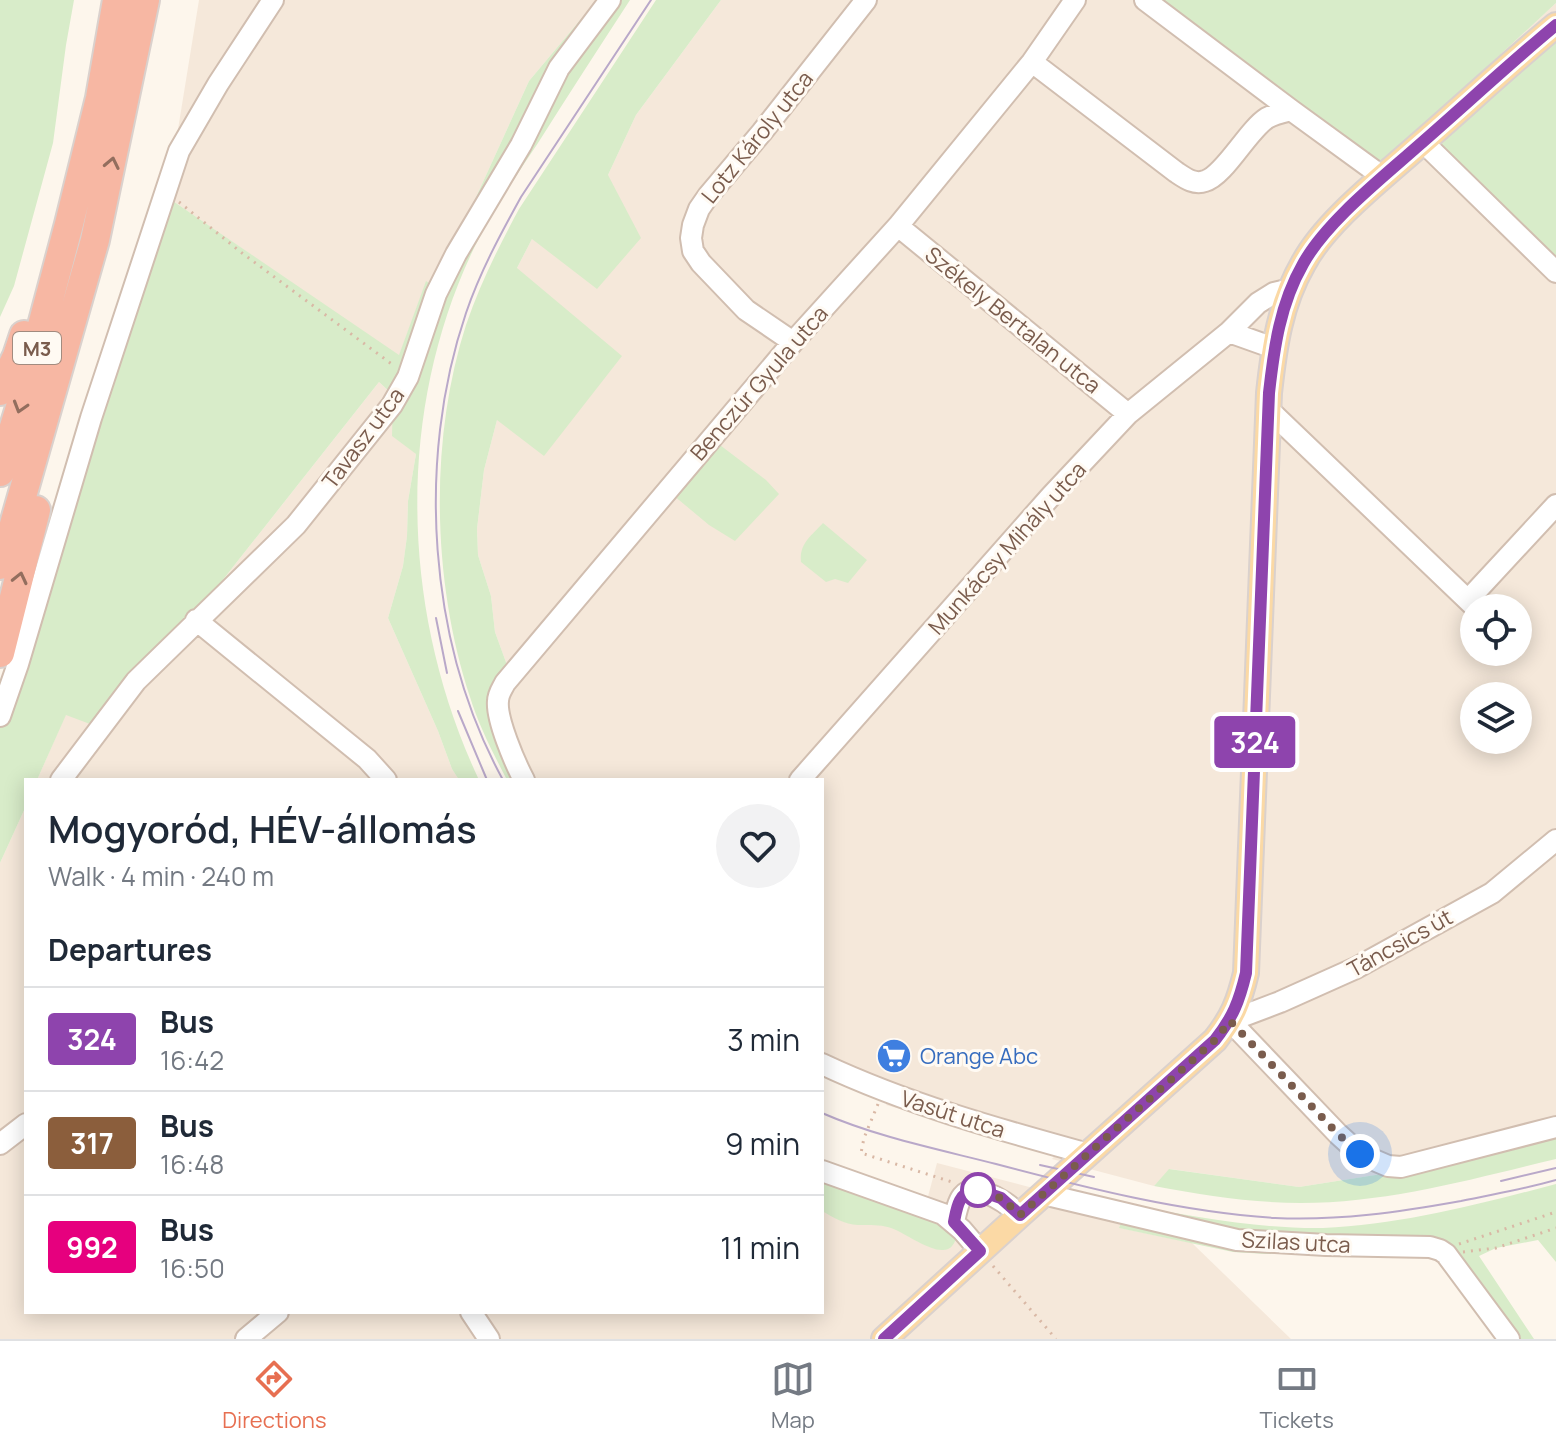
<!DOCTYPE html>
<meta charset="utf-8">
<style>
body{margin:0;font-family:Manrope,sans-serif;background:#f2f2f3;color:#1f2937;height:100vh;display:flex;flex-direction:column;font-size:30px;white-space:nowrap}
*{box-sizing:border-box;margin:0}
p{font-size:26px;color:#747a83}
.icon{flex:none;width:44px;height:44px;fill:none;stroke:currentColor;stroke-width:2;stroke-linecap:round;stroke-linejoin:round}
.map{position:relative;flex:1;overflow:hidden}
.panel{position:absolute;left:24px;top:778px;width:800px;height:536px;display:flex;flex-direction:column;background:#fff;border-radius:0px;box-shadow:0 4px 20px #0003}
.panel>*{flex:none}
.badge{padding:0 16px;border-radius:6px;font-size:28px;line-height:52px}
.controls{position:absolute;left:1460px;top:594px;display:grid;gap:16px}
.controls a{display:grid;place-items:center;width:72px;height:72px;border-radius:50%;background:#fff;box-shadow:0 4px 20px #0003;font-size:40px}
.you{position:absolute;width:40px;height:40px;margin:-20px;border:6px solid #fff;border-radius:50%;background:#1a73e8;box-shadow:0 0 0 12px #1a73e833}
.map>.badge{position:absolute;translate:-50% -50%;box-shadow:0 0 0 4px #fff}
h2{padding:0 24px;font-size:30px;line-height:72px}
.round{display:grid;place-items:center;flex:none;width:84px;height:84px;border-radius:42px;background:#f2f2f3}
.head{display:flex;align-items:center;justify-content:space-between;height:136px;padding:0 24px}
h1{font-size:38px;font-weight:600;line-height:60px}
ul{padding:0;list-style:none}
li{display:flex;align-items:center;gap:24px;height:104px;padding:0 24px;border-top:2px solid #e0e1e3}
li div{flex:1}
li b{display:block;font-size:30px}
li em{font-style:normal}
li .badge{min-width:88px;font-weight:700;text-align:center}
.tabs{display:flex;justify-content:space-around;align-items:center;height:112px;border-top:2px solid #e0e1e3;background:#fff;font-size:22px;color:#747a83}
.tabs a{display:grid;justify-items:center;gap:4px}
.tabs .current{color:#e76f51}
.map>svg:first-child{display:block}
</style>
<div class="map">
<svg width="1556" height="1339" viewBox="0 0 1556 1339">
<rect width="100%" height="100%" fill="#fdf6ec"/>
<path fill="#f5e8da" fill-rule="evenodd" d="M199,0H597L529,81L435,287L426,282L399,356L167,197Z
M721,0H1162L1378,167L1556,3V1135L1407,1170L1299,1187L1170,1169L1154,1186L1052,1159L1057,1153L886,1105L890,1098L822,1067V780H521L498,677L507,665L495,632L491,596L478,555L477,529L484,470L497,420L517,268L532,239L608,175L636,115ZM1474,608H1518V652H1474ZM1474,696H1518V740H1474Z
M379,382L393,395L416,454L408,501L407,536L403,566L388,618L438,731L452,769L459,780H37L66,714L188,624Z
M26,806V1312H822V1167L927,1200L937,1163L1033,1188L1041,1182L1129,1205L1120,1228L1192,1243L1291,1339H0V863Z"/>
<path fill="#d8ecc9" d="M0,0H74L66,45L53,143L14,286L0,317Z
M597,0H630C599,48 568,95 538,143C516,176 493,210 475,246C394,413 401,614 479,780H459L452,769L438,731L388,618L403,566L407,536L408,501L416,454L392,436L393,395L379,382L188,624L98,727L66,715L37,780H26V806L0,863V721L167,197L399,355L426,281L435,287L529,81Z
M656,0H721L636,115L608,175L641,238L597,289L532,239L517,268L622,356L544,456L497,420L484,470L477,529L478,555L491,596L495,632L507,665L498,677L521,780H507C493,753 479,726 470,697C432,582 429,440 466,325C480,284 499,246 519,209Z
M1162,0H1556V3L1378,168Z
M1556,38V265L1437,144Z
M716,442L766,480L779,494L735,541L709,525L673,495Z
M823,523L867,560L848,583L835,579L826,582L801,562C799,544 811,536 823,523Z
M1556,1135V1159C1472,1179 1388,1203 1301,1203C1252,1203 1203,1195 1154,1186L1169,1169L1299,1187L1407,1170Z
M822,1177L933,1219L946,1228L956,1239C953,1246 950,1250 943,1250C930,1251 907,1235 896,1230C883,1224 871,1225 858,1225C844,1224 834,1218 822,1211Z
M1556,1184V1262L1538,1240L1496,1248L1479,1256L1534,1339H1500L1445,1263L1428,1254H1266L1233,1252L1119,1228L1129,1205C1193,1216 1258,1229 1323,1228C1401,1225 1480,1204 1556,1184Z"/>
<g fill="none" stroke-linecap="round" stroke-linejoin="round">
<g stroke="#d1beb0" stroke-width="24">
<path id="minor" d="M1145,0L1291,110L1383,177
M1032,62L1176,172C1185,178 1194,185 1205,181C1224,176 1248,130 1267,118C1274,114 1283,112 1291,110
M1423,142L1556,272
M898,226L1128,414
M1229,332L1274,348
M793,342L746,310L701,263L693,251L691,238L693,225L699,209L708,196L762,132L866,0
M1269,410L1476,608
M1468,600L1556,505
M196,620L367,759L386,780
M0,716L18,664L91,418L179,151L218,84L273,0
M61,780L136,681L296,525L392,405L408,377L436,294L456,254L521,145L559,68L610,0
M524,780C515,763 496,719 498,701C498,694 502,689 505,683L793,342L898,226L1032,62L1075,0
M800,780L1051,496L1128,414L1229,332L1258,303L1274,293L1291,289
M1556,840L1492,893L1356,968L1280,1002L1230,1021L1338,1134L1360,1154L1388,1166L1401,1167L1556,1127
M822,1064C907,1104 997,1129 1088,1154
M0,1144L26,1124
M822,1171L943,1214L962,1230L980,1251
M1043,1194L1237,1240L1326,1245L1430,1247L1440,1250L1446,1254L1509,1339
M954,1222C958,1202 961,1184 986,1193C1000,1198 1009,1205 1020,1215
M471,1312L489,1339
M246,1339L278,1312"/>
</g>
<g stroke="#dad1cd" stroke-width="28">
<path id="major" d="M884,1339L1020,1215L1215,1040C1233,1017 1239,1002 1246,973L1269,393C1274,347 1280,304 1303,264C1325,222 1382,178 1418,146C1464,106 1509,64 1556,25"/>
</g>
<g stroke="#dad1cd" stroke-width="32">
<path id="highway" d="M0,391L17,356L24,335
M0,472L22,401L69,224L100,98L117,0
M0,565L13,528L95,240L145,0
M0,653L36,510"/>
</g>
<path stroke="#d9b8a5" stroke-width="3" stroke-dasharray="2 6" stroke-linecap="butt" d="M179,202L242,253L393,365
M878,1104L864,1138L861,1153L952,1182
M1459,1244L1556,1212
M1463,1252L1496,1248L1556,1228
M993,1266L1056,1339"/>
<use href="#minor" stroke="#fff" stroke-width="20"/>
<use href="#major" stroke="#fbd9a5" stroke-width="24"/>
<use href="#highway" stroke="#f7b7a3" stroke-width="28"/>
<path stroke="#b9a8c9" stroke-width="2" d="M436,618L447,673
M458,711L487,780
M503,780C428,643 416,460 466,313C480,272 500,235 521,197L651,0
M822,1113C877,1137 937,1149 996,1164C1087,1188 1181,1212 1275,1218C1338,1221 1400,1212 1461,1201C1493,1194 1525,1189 1556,1180
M1040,1165L1094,1177
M1501,1181L1556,1168"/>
</g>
<defs><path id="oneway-chevron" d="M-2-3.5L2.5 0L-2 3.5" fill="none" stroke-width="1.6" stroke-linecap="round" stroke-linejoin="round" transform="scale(2)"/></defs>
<g stroke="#936e5e">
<use href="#oneway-chevron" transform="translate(112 163) rotate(-78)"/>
<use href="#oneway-chevron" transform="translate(20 407) rotate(107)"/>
<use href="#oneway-chevron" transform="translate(20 578) rotate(-77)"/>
</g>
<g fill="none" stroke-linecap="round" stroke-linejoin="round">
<g stroke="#fff" stroke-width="18">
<path id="line" d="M884,1339L980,1251L954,1222C957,1207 958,1194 975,1189L1001,1198L1020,1215L1215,1040C1233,1017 1239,1002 1246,973L1269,393C1274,348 1280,304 1303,264C1326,222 1382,178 1418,146C1464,106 1509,64 1556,25"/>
</g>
<use href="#line" stroke="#8e44ad" stroke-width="12"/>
<path stroke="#7a5c4d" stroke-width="8" stroke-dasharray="0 14.4" d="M978,1190L975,1189L1001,1198L1020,1215L1215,1040L1230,1021L1338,1134L1360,1154"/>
</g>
<defs>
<g id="supermarket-disc" transform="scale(1.8)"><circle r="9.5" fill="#3f7fe0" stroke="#fffaf3"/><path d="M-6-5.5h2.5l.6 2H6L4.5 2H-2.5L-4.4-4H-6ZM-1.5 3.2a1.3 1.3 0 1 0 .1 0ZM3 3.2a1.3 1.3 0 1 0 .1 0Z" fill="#fff"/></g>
</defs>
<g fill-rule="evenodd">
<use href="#supermarket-disc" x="894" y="1056"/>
</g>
<circle fill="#fff" stroke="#8e44ad" stroke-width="4" cx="978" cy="1190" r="16"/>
<g text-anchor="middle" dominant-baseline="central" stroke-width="6" stroke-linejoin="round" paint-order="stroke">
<rect fill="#fffaf3" stroke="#a28b7f" stroke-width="2" x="13" y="332" width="48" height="32" rx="6"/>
<g font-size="20" font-weight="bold" fill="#7a5c4d">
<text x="37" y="348">M3</text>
</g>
<g font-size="22" fill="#7a5c4d" stroke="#fffaf3">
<text transform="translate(757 137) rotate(-51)">Lotz Károly utca</text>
<text transform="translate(1013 320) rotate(39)">Székely Bertalan utca</text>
<text transform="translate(759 383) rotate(-49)">Benczúr Gyula utca</text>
<text transform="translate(363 438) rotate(-53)">Tavasz utca</text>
<text transform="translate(1007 548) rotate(-48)">Munkácsy Mihály utca</text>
<text transform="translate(1400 943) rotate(-29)">Táncsics út</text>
<text transform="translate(953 1114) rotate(18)">Vasút utca</text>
<text transform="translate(1296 1242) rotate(3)">Szilas utca</text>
</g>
<g font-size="22" fill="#366cbe" stroke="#fffaf3" text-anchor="start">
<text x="920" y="1056">Orange Abc</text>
</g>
</g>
</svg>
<div class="controls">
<a><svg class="icon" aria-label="locate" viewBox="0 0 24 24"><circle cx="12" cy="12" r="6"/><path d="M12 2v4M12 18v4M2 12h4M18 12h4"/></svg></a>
<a><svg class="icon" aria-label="layers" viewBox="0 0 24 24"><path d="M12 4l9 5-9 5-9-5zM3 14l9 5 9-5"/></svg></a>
</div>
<div class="you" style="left:1360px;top:1154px"></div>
<b class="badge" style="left:1255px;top:742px;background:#8e44ad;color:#fff">324</b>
<section class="panel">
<div class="head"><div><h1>Mogyoród, HÉV-állomás</h1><p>Walk · 4 min · 240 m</p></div><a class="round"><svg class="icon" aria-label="heart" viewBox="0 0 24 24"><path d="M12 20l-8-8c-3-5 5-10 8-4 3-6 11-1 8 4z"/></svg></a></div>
<h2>Departures</h2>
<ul>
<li><span class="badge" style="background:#8e44ad;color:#fff">324</span><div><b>Bus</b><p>16:42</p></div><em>3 min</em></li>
<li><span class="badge" style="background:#8b5e3c;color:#fff">317</span><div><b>Bus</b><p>16:48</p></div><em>9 min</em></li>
<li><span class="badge" style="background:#e6007e;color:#fff">992</span><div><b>Bus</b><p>16:50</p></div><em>11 min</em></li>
</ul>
</section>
</div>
<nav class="tabs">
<a class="current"><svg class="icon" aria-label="directions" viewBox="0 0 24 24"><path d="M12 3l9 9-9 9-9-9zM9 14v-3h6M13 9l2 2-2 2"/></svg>Directions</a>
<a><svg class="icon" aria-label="map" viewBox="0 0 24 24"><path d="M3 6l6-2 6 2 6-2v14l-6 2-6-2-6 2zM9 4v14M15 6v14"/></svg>Map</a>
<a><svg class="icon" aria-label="tickets" viewBox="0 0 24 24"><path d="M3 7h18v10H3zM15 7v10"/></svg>Tickets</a>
</nav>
